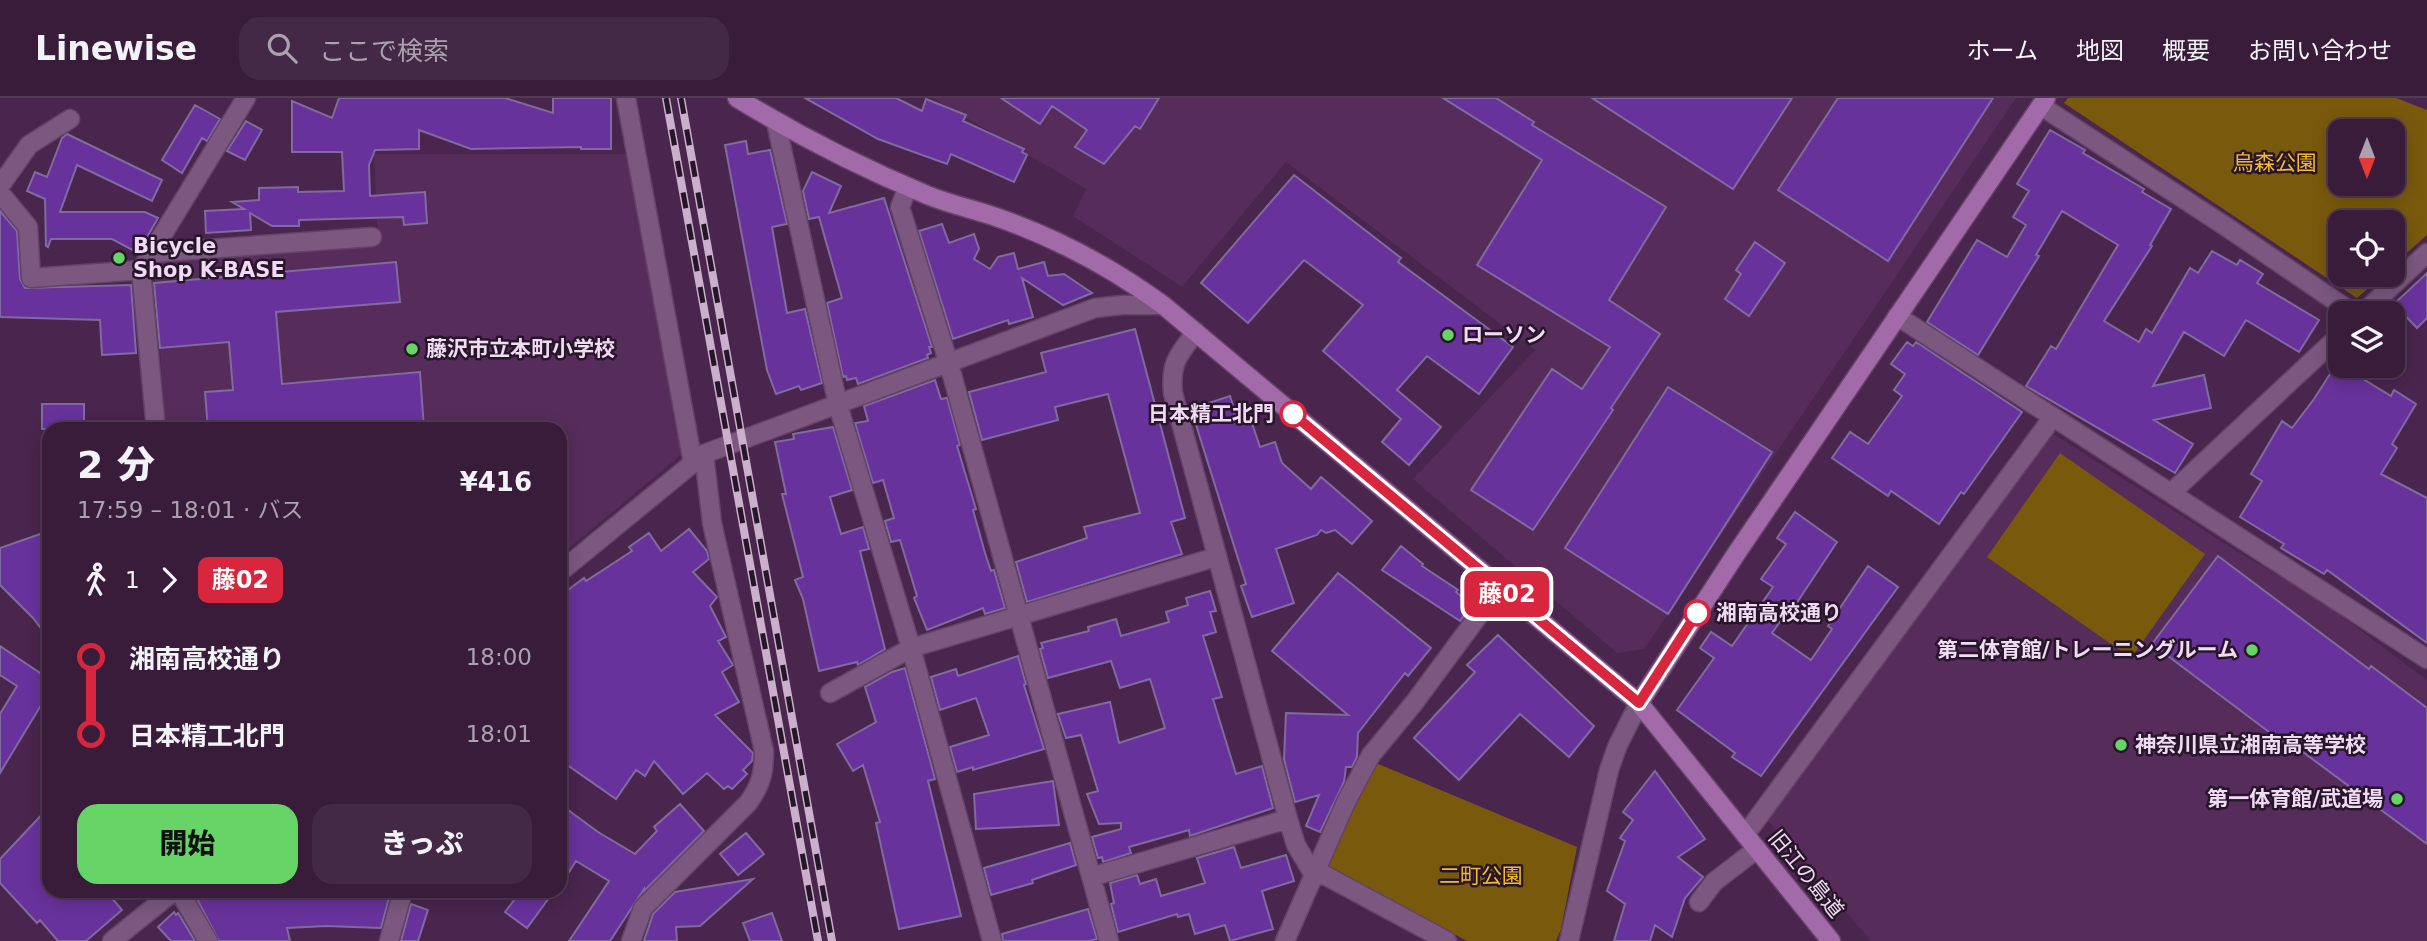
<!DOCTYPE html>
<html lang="ja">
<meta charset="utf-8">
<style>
body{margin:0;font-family:"DejaVu Sans","Noto Sans JP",sans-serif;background:#432945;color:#f1f3f6;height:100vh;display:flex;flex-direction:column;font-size:26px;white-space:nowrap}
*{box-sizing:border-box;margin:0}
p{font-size:23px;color:#aba1af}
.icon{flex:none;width:38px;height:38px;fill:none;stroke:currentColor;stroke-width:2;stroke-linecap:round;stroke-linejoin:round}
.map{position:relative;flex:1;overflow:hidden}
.drawer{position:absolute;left:42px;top:324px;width:525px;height:476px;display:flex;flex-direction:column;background:#381c3a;border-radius:21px;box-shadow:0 4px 18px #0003,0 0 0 2px #523a54}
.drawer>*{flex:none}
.badge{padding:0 14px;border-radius:10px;font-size:24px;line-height:46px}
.needle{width:46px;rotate:180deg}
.buttons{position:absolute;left:2328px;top:21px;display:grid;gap:14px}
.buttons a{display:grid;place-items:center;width:77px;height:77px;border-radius:14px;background:#381c3a;box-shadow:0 4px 18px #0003,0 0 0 2px #523a54;font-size:35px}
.map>.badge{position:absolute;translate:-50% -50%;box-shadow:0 0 0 4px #fff}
.legs{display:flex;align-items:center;gap:10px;height:77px;padding:0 35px;font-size:23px}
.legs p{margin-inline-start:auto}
.headline{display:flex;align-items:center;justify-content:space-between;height:119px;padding:0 35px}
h1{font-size:38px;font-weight:800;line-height:52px}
.action{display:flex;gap:14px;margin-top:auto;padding:14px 35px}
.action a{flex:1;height:80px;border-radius:21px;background:#66d466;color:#111;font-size:28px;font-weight:800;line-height:80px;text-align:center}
.action a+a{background:#432945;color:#f1f3f6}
ul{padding:0 35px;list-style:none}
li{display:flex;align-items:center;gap:24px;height:77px;font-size:26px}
li i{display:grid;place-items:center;width:10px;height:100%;margin:0 9px;background:currentColor}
li i::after{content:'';width:18px;height:18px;margin:-9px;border:5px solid;border-radius:50%;background:#381c3a}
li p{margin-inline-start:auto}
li:first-child i{background:linear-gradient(#0000 50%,currentColor 0)}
li:last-child i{background:linear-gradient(currentColor 50%,#0000 0)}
header{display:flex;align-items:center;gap:42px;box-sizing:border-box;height:98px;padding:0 35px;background:#381c3a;border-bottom:2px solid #523a54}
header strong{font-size:33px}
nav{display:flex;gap:38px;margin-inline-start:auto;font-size:24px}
.search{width:490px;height:63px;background:#432945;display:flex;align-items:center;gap:18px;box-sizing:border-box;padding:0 24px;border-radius:21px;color:#aba1af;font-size:26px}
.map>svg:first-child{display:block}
</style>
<header>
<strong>Linewise</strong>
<div class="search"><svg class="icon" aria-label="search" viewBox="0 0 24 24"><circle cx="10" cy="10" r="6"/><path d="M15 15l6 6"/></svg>ここで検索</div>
<nav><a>ホーム</a><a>地図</a><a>概要</a><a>お問い合わせ</a></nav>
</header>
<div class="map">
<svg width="2427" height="843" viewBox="0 0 2427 843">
<rect width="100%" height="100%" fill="#4a254e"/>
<path fill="#562c5b" d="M933,0H2016L1644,551L1617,555L1413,381L1535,252L1286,64L1182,189L1073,118L1086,91Z
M374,56H628L683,355L560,458V331H166L154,171L158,162L378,143Z
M2044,330L2238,454L2320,502L2427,582V843H1871L1769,724L1768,712Z"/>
<path fill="#795a0d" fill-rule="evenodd" d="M2068,0H2396L2427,12V137L2392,168V124H2340V177H2383L2357,200L2064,5ZM2340,33H2392V86H2340Z
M2060,355L2205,456L2131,560L1987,459Z
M1376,665L1577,749L1561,831L1556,843H1467L1329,768L1354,707Z"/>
<path fill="#68329c" stroke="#816a9f" stroke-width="2" d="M339,0H505L553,15V0H611V51H581V49L471,51L419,32V51L375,52L369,67L370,98L425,94L427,125L404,127L403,119L299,122V128H272L250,115L251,132L206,135L205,113L244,111L232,104L259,102V90L298,89V94L344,93L342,54H292V3L332,20Z
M805,0H896L922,13L926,1L966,17L963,23L1024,51L1022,54L1027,57L1014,84L951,56L947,66L878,41Z
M1001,0H1159L1140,31L1135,28L1104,66L1075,49L1087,32L1052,8L1040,26Z
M1443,0H1496L1534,24L1532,27L1666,109L1609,202L1660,236L1611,310L1613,312L1533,432L1471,392L1552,271L1582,291L1610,249L1477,167L1542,62Z
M1592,0H1792L1733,91Z
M1838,0H1993L1888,163L1778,92Z
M195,7L220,21L207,43L202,40L182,75L162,62Z
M246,23L262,32L245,62L227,53Z
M2050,32L2085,52L2083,55L2144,91L2142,94L2171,111L2150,147L2152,148L2104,223L2139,244L2146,231L2152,235L2190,170L2198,175L2212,153L2237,167L2240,162L2263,176L2257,185L2319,222L2299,254L2246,222L2224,258L2184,234L2153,288L2204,277L2211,310L2154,322L2193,346L2175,375L2026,288L2051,248L2056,251L2118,147L2062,113L2036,157L2039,158L1978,257L1927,224L1977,142L2007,159L2026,127L2013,119L2029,93L2017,86Z
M67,36L162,82L152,103L77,67L60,114H145L158,120L138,155L112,141H51L48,149L46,148L45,101L27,93L35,74L47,79L62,40Z
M746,43L748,56L770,52L787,126L772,129L787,215L805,211L822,285L801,292L799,288L776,296L767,272L725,47Z
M812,74L841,88L829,115L884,100L932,249H929L931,255L927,257L928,260L858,286L856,280L847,282L846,278L843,279L827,205L842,200L819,119L809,121L803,93Z
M1294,77L1401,160L1398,164L1513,249L1479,296L1427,258L1397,292L1441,329L1409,367L1382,344L1401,321L1323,253L1363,207L1304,162L1248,225L1201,185Z
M0,113L17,133L20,181L25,190L131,187L136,255L102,257L100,222L0,219Z
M942,126L949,145L974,136L979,151L974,161L990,171L998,159L1014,155L1018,171L1044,164L1048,178L1064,176L1092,195L1063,207L1022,180L1033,219L1009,226L1008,222L953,241L919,133Z
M1755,144L1785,165L1749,218L1725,201L1741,176L1736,172Z
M396,164L400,204L276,214L282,286L420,274L424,331H208L205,294L233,292L229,244L160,250L154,185Z
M2427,175V220L2417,230L2394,206Z
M1135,231L1185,420L1171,424L1182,456L1027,504L1016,464L1087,440L1084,429L1140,415L1108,296L1055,309L1058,322L982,342L969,294L1046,274L1041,255Z
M1907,244L1913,248L1916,244L2022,314L1964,396L1961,394L1939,426L1891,393L1888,398L1832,360L1850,334L1868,346L1902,298L1894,292L1905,276L1891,266Z
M2337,265L2391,298L2394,292L2416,306L2392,346L2397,350L2381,376L2427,400V545L2327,472L2324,476L2281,450L2284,446L2240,419L2262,383L2251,376L2282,323L2292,330L2314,301Z
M935,282L941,301L947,300L960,347L957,348L976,411L973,412L985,455L991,473L994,472L1005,510L985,516L983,510L927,532L914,500L917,498L900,442L891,444L885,423L894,420L883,382L873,385L855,325L868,323L864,308Z
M1668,289L1772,354L1668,516L1565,450Z
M1230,298L1237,320L1249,316L1260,349L1275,344L1282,365L1311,391L1321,379L1372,423L1352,446L1335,432L1326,435L1321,432L1317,437L1276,451L1294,505L1252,519L1241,488L1246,486L1191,311Z
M42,306H84V331H42Z
M833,329L852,392L830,399L841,436L863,429L869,451L860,453L885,551L858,567L857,564L819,573L803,501L795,482L803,479L782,396H786L775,344L794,341L793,336Z
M1795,414L1837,444L1796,506L1794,504L1772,535L1811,562L1832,531L1828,528L1868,468L1898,489L1761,678L1732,659L1735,655L1677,612L1714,560L1700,550L1711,534L1732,548L1773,489L1761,481L1786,446L1777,440Z
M689,431L707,453L709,461L693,474L717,499L710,508L726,539L718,543L733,567L722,574L739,604L715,617L753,655L752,663L743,672L747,676L732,691L728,688L724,691L707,675L683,696L654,663L645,678L636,672L616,701L560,662V498L584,480L586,483L632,453L629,449L649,435L661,453Z
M49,433V541L33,520L0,487V450Z
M1401,448L1423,466L1422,468L1458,492L1456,494L1472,507L1460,523L1382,472Z
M2218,458L2369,571L2371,568L2427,610V746L2288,643L2285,646L2152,546Z
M1338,475L1431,550L1408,578L1405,575L1358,635L1357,659L1352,669H1346L1344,684L1320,734L1306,728L1319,697L1295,704L1284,661L1286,615L1348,617L1272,553Z
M1210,493L1216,513L1210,514L1216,534L1203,538L1222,599L1213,601L1236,676L1262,668L1273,710L1190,738L1189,732L1129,749L1131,755L1103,764L1102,759L1098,760L1092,739L1121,731V725L1099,726L1087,696L1098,693L1081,637L1066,640L1058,616L1110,604L1119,645L1165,630L1150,581L1120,590L1111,563L1048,580L1040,551L1043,550L1041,545L1089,533L1088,529L1116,521L1121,538L1169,524L1166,514L1188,507L1186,500Z
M1498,537L1594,628L1569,659L1520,616L1459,682L1414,640L1475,574L1467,567Z
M0,548L49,581L46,599L0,675V616L17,588L0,577Z
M1018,558L1026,586L1024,587L1044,651L973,672V669L957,674L950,649L989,637L976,600L940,612L931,579L956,571L958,578Z
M905,570L935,681L928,683L961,818L899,831L876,725L880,724L863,667L853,673L837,646L876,624L865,589L892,574Z
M1655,673L1705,741L1678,759L1703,779L1685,800L1672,839L1655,827L1650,843H1614L1625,806L1607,793L1625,743L1620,740L1633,722L1623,714Z
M1053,683L1059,727L976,731L974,696Z
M560,706L598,734L635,756L657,733L654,729L680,706L704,733L644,793V791L610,843H569L609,783L576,763L560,788Z
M49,709V793H106L122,812L86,843H58L40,822L37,825L0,785V761Z
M746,735L764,756L738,777L720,756Z
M1070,745L1076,767L1032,782L1033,785L991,797L984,770Z
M1234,749L1241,770L1286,757L1294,783L1262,793L1273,831L1230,843L1225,827L1195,836L1189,816L1178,819L1177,816L1118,834L1111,806L1114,805L1110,785L1137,777L1140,786L1156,781L1161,798L1205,785L1197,760Z
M753,781L700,828L676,829L677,843H644L653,816L675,794Z
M207,793H378L376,796L389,800L381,830L326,828L287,830L290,843H219L197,801Z
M521,793H554L527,830L505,814Z
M411,806L428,812L418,843H401Z
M1088,811L1097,841L1089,843H1003L1002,836Z
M174,814L176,817L178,815L195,843H171L158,829Z
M772,815L782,843H750L743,825Z"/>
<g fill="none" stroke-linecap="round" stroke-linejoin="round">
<g stroke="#654268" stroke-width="21">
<path id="street" d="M626,0L693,365
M2041,8L2225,128L2353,215
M776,24L838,307L911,550L992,843
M0,88L29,47L70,21
M908,89L900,109L949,266L1109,843
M0,95L28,129L31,180L141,172
M152,155L372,139
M2363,215L2427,155
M1897,218L2427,561
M1196,234C1178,257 1170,265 1173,295L1288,721L1296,747L1315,779
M156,331L141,172L246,0
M2171,395L2340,237
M560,474L704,356L1095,210L1122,207H1163
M830,595L911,550L1216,459
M1745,737L2053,319
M1317,773L1447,843
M1091,779L1288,721
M179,793L208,843
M1699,804L1714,784L1757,751
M112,843L174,793
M389,843L403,793
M631,843L643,810L748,705C761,687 764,675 764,653L712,425L704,356
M1285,843L1346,704L1371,657L1414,605L1499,490
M1569,843L1609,672L1617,649L1639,605"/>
</g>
<g stroke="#654268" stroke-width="21">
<path id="secondary" d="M737,0C797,37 862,70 927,97C949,106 972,111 993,118C1055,139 1111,169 1163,207L1639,605L1831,843
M1639,605L1736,456L2046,0"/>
</g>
<use href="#street" stroke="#7c5880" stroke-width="18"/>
<use href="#secondary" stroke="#a36aa9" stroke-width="18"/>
<g stroke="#cab0cc" stroke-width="8">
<path id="rail" d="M666,0L818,843
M681,0L832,843"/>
</g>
<use href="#rail" stroke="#271629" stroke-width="5" stroke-dasharray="16" stroke-linecap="butt"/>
</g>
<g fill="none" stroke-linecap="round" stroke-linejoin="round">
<g stroke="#fff" stroke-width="16">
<path id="line-1" d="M1293,316L1639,605L1697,515"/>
</g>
<use href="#line-1" stroke="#d7263d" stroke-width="10"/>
</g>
<g fill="#66d466" stroke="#271629" stroke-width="2.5">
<circle cx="119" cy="160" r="7"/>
<circle cx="1448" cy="237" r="7"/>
<circle cx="412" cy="251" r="7"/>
<circle cx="2252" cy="552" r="7"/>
<circle cx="2121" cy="647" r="7"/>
<circle cx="2397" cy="701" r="7"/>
</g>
<g fill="#fff" stroke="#d7263d" stroke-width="3.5">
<circle cx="1293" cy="316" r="12"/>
<circle cx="1697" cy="515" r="12"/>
</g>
<g text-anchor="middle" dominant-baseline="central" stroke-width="5" stroke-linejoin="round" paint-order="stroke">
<g font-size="21" fill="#f5ba2f" stroke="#271629">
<text x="2275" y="65">烏森公園</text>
<text x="1481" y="778">二町公園</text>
</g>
<g font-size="21" font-weight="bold" fill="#f1daf3" stroke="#271629" text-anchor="start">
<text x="133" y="148">Bicycle<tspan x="133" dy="24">Shop K-BASE</tspan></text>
<text x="1462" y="237">ローソン</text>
<text x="426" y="251">藤沢市立本町小学校</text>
<text x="2238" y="552" text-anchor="end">第二体育館/トレーニングルーム</text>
<text x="2135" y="647">神奈川県立湘南高等学校</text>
<text x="2383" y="701" text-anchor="end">第一体育館/武道場</text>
</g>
<g font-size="21" font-weight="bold" fill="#f1daf3" stroke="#271629" text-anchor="end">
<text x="1274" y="316">日本精工北門</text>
<text x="1716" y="515" text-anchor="start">湘南高校通り</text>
</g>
<g font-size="21" fill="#f1daf3" stroke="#271629">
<text transform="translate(1806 776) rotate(51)">旧江の島道</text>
</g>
</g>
</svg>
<div class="buttons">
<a><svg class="needle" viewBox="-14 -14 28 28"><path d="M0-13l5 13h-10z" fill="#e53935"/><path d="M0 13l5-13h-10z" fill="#aba1af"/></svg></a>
<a><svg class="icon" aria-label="locate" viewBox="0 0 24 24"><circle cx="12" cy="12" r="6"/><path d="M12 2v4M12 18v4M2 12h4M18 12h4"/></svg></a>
<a><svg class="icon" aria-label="layers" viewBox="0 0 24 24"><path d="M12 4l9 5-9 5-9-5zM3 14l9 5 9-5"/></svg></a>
</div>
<b class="badge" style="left:1507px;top:496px;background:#d7263d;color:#fff">藤02</b>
<section class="drawer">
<div class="headline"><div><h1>2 分</h1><p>17:59 – 18:01 · バス</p></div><b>¥416</b></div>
<div class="legs"><svg class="icon" aria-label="walk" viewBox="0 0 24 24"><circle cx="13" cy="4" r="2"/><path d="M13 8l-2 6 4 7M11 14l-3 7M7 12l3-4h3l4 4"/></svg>1<svg class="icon" aria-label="forward" viewBox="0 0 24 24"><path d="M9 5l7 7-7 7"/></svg><b class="badge" style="background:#d7263d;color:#fff">藤02</b></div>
<ul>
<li><i style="color:#d7263d"></i><b>湘南高校通り</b><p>18:00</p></li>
<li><i style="color:#d7263d"></i><b>日本精工北門</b><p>18:01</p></li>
</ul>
<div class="action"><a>開始</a><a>きっぷ</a></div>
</section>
</div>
